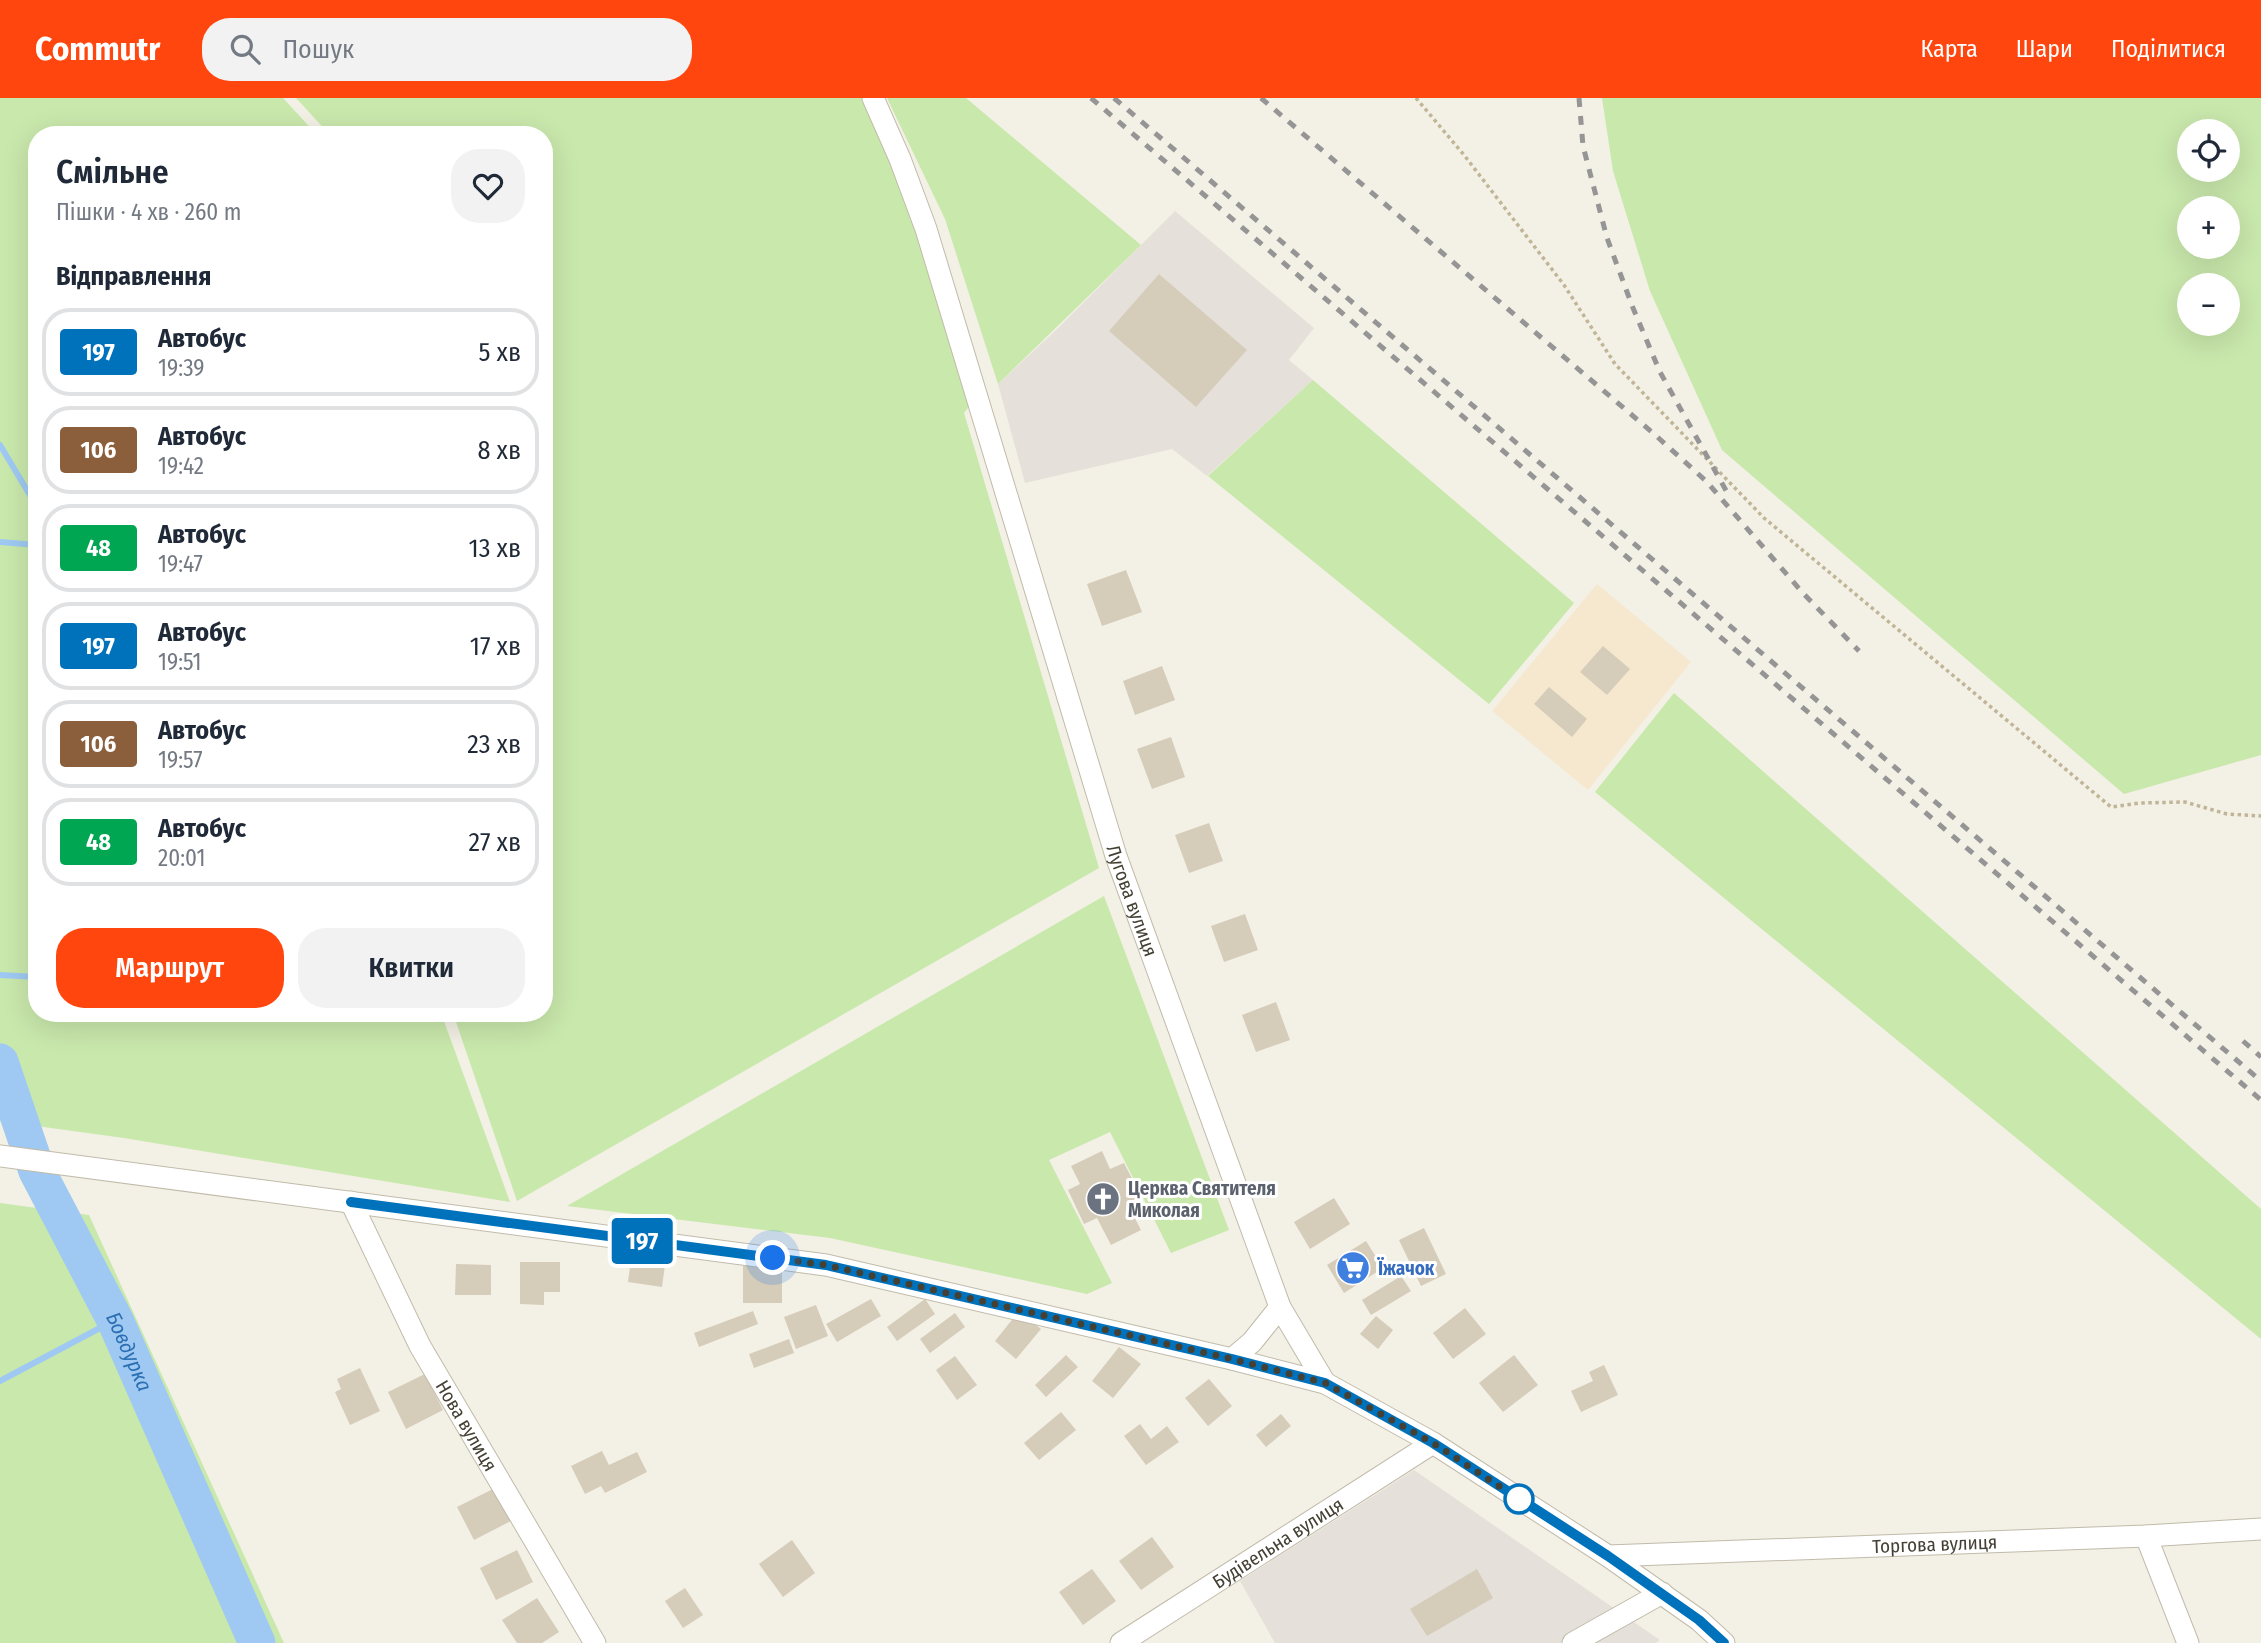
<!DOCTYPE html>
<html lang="uk">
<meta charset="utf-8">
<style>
body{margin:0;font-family:"Fira Sans Condensed",sans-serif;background:#f2f2f3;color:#1f2937;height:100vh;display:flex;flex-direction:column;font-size:26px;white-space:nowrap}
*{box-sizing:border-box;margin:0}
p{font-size:23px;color:#747a83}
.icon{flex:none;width:38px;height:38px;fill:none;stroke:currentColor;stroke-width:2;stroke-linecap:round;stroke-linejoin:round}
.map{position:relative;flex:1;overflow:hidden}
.sheet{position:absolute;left:28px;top:28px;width:525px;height:896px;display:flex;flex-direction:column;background:#fff;border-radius:28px;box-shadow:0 7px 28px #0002}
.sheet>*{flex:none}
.badge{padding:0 14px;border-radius:5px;font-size:24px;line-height:46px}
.controls{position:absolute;left:2177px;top:21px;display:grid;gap:14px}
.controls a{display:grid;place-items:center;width:63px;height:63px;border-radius:50%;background:#fff;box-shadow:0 7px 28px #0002;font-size:35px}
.you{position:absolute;width:35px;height:35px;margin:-18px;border:5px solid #fff;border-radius:50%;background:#1a73e8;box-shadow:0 0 0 10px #1a73e833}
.map>.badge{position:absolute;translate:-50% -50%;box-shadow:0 0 0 4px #fff}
h2{padding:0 28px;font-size:26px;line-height:63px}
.round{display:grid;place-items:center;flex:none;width:74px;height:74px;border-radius:28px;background:#f2f2f3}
.headline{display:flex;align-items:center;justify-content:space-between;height:119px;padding:0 28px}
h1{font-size:33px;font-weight:600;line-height:52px}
.button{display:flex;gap:14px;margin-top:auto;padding:14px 28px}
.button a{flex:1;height:80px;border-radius:28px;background:#ff460f;color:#fff;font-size:28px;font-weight:600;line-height:80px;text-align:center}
.button a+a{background:#f2f2f3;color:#1f2937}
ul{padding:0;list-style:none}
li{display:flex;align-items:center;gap:21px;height:88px;margin:0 14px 10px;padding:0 14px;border:4px solid #e0e1e3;border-radius:28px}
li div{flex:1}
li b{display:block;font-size:26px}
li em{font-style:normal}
li .badge{min-width:77px;font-weight:700;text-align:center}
header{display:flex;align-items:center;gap:42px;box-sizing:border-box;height:98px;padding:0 35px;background:#ff460f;color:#fff}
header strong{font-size:33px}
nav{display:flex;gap:38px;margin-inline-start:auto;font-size:24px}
.search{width:490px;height:63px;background:#f2f2f3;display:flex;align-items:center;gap:18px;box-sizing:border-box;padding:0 24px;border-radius:28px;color:#747a83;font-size:26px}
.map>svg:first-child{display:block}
</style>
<header>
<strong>Commutr</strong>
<div class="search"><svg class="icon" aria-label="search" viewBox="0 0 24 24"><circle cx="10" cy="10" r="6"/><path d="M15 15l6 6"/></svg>Пошук</div>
<nav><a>Карта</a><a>Шари</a><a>Поділитися</a></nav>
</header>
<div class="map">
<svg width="2261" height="1545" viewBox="0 0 2261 1545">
<rect width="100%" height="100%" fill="#f3f0e5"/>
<path fill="#f6e8cf" d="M1597,486L1691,564L1588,692L1492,613Z"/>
<path fill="#e5e1da" d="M1175,113L1314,230L1289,262L1313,282L1207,378L1172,351L1025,385L998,286L1056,232Z
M1414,1372L1660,1542L1656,1545H1275L1240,1483Z"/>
<path fill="#c9e8ac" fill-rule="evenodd" d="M0,0H283L317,37H37V915H441L510,1104L124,1040L0,1023Z
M296,0H865L906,96L972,305L964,315L1099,770L517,1103L453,915H544V37H330Z
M887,0H966L1141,147L998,286L945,121Z
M1602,0H2261V657L2124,696L1722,352L1650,193L1613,73ZM2189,33H2228V72H2189ZM2189,110H2228V149H2189ZM2189,187H2228V226H2189Z
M1313,282L1574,505L1489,606L1208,378Z
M1674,595L2261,1111V1241L1595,694Z
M1104,798L1229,1132L1171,1155L1110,1034L1049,1062L1112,1185L1087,1196L830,1140L567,1108Z
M0,1105L89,1117L284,1545H0Z"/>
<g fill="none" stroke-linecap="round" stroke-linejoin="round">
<path stroke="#9fc9f2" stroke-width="6" d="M0,347L37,409
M0,444L37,447
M0,877L37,879
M0,1004L14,1006
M0,1283L115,1222"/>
<path stroke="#9fc9f2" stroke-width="37" id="s1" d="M0,964L37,1073L115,1222L257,1545"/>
</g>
<path fill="#d5ccba" d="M1159,176L1247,252L1196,309L1109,233Z
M1126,472L1142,514L1102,528L1087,486Z
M1603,548L1630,571L1607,597L1580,574Z
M1162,568L1175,602L1135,617L1123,583Z
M1549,589L1587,621L1572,639L1534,606Z
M1171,639L1185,679L1152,691L1137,651Z
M1209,725L1223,763L1189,775L1175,737Z
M1245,816L1258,852L1224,864L1211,828Z
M1276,904L1290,942L1256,954L1242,917Z
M1102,1053L1110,1071L1124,1065L1141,1098L1127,1105L1141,1132L1111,1147L1097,1120L1084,1126L1068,1092L1080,1086L1071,1068Z
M1334,1100L1350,1126L1310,1151L1294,1124Z
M1424,1130L1446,1176L1421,1188L1399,1142Z
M1366,1143L1383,1170L1344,1195L1327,1167Z
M632,1154L666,1159L662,1189L628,1184Z
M520,1164H560V1194H544V1207L520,1206Z
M456,1166L491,1167V1197H455Z
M743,1168H782V1205H743Z
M1401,1178L1411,1193L1371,1217L1362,1202Z
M871,1201L881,1218L837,1244L826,1226Z
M925,1201L935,1216L897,1243L887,1229Z
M816,1207L828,1238L796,1251L784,1219Z
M1465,1210L1486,1236L1453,1261L1433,1235Z
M753,1213L758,1226L699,1249L694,1235Z
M1019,1213L1041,1231L1016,1261L995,1243Z
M955,1215L965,1229L930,1255L920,1241Z
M1376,1218L1393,1232L1378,1251L1360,1236Z
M789,1241L794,1255L754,1270L749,1256Z
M1119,1249L1141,1266L1113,1300L1092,1283Z
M1066,1257L1078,1269L1046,1299L1035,1287Z
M1514,1257L1538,1287L1503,1314L1479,1285Z
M955,1258L977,1287L957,1302L936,1272Z
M1604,1267L1618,1297L1581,1314L1571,1293L1593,1283L1589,1274Z
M360,1270L380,1313L350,1327L335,1294L341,1291L337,1281Z
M425,1276L443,1312L406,1331L388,1294Z
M1209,1281L1232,1308L1208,1328L1185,1300Z
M1061,1314L1076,1332L1039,1362L1024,1345Z
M1281,1316L1291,1328L1266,1349L1256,1337Z
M1140,1326L1151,1341L1167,1328L1179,1344L1146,1367L1124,1338Z
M602,1353L609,1367L637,1354L647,1374L605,1395L601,1388L585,1396L571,1368Z
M495,1390L511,1423L474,1442L457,1409Z
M1152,1439L1174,1469L1141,1492L1119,1463Z
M792,1442L815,1475L783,1499L759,1466Z
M517,1452L533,1484L496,1502L480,1470Z
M1092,1471L1116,1503L1083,1527L1059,1494Z
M1477,1471L1493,1500L1427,1538L1410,1511Z
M685,1490L703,1517L683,1530L665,1503Z
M537,1500L559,1534L542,1545H517L502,1522Z"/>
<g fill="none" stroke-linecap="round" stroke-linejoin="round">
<g stroke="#c1bbaa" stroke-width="23">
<g id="minor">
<path id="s2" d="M873,0L900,61L926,131L1116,758L1280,1209L1325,1285"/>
<path d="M0,1058L826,1167L1232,1261L1325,1285L1433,1345L1608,1458L1699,1522L1724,1545"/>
<path id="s3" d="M351,1104L420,1248L595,1545"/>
<path d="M1232,1261L1252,1244L1280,1209"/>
<path d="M2146,1438L2188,1545"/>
<path id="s4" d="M1608,1458L2146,1438L2261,1431"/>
<path id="s5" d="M1121,1545L1433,1345"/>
<path d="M1573,1545L1662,1495"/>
</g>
</g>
<path stroke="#c1b598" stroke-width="3.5" stroke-dasharray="3.5 3.5" stroke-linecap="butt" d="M1416,0L1464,57L1564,187L1615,266L1764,420L2111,709L2140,705L2185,704L2227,716L2261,718"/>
<use href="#minor" stroke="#fff" stroke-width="21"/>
<path stroke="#959595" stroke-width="5" stroke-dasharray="9 9" stroke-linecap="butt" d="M1091,0L2261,1002
M1114,0L2261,983
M1261,0L1653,335L1706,383L1802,494L1859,553
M1579,0L1583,48L1607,140L1633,210L1660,274L1728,396
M2243,943L2261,959"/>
</g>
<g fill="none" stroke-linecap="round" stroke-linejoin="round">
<g stroke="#fff" stroke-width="16">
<path id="line" d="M351,1104L826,1167L1232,1261L1325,1285L1433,1345L1608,1458L1699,1522L1724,1545"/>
</g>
<use href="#line" stroke="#0072bc" stroke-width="10"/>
<path stroke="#454034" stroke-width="7" stroke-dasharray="0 12.6" d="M773,1160L826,1167L1232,1261L1325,1285L1433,1345L1519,1401"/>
</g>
<defs>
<g id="church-disc" transform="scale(1.75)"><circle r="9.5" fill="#6b7280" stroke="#fff"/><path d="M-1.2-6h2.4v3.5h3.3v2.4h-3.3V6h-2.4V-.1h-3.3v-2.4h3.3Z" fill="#fff"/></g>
<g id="supermarket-disc" transform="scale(1.75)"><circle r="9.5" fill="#3f7fe0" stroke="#fff"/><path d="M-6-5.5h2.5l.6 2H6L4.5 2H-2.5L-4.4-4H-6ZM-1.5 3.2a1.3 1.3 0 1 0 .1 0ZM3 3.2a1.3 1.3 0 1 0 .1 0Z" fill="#fff"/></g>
</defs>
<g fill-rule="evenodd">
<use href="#church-disc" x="1103" y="1101"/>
<use href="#supermarket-disc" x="1353" y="1170"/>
</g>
<circle fill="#fff" stroke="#0072bc" stroke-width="3.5" cx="1519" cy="1401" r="14"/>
<g text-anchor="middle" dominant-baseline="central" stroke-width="6" stroke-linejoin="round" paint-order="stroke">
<g font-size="19" fill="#454034" stroke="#fff">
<text stroke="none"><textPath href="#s2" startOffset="844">Лугова вулиця</textPath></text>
<text stroke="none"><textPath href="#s3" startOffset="252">Нова вулиця</textPath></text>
<text stroke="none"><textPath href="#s5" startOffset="186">Будівельна вулиця</textPath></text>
<text stroke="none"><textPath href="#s4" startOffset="327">Торгова вулиця</textPath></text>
</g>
<g font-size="19" font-weight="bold" fill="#5b616d" stroke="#fff" text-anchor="start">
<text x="1128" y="1090">Церква Святителя<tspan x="1128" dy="22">Миколая</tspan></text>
</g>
<g font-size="19" font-weight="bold" fill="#366cbe" stroke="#fff" text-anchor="start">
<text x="1378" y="1170">Їжачок</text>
</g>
<g font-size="21" font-style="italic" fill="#2b6fb3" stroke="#fff">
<text stroke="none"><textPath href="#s1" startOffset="318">Бовдурка</textPath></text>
</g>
</g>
</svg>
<div class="controls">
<a><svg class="icon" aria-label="locate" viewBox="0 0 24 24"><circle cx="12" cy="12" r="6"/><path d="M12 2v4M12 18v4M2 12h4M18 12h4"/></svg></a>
<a>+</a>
<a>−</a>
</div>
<div class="you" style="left:773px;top:1160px"></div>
<b class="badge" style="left:642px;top:1143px;background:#0072bc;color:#fff">197</b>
<section class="sheet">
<div class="headline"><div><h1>Смільне</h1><p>Пішки · 4 хв · 260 m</p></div><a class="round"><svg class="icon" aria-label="heart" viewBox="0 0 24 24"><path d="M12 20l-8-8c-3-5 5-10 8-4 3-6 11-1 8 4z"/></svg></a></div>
<h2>Відправлення</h2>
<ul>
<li><span class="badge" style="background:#0072bc;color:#fff">197</span><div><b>Автобус</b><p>19:39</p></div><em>5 хв</em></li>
<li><span class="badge" style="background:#8b5e3c;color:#fff">106</span><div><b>Автобус</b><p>19:42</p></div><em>8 хв</em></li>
<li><span class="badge" style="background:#00a651;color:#fff">48</span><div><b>Автобус</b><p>19:47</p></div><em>13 хв</em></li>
<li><span class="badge" style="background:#0072bc;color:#fff">197</span><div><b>Автобус</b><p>19:51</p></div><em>17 хв</em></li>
<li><span class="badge" style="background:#8b5e3c;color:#fff">106</span><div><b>Автобус</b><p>19:57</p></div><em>23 хв</em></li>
<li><span class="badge" style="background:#00a651;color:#fff">48</span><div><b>Автобус</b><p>20:01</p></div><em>27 хв</em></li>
</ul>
<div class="button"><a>Маршрут</a><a>Квитки</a></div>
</section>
</div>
